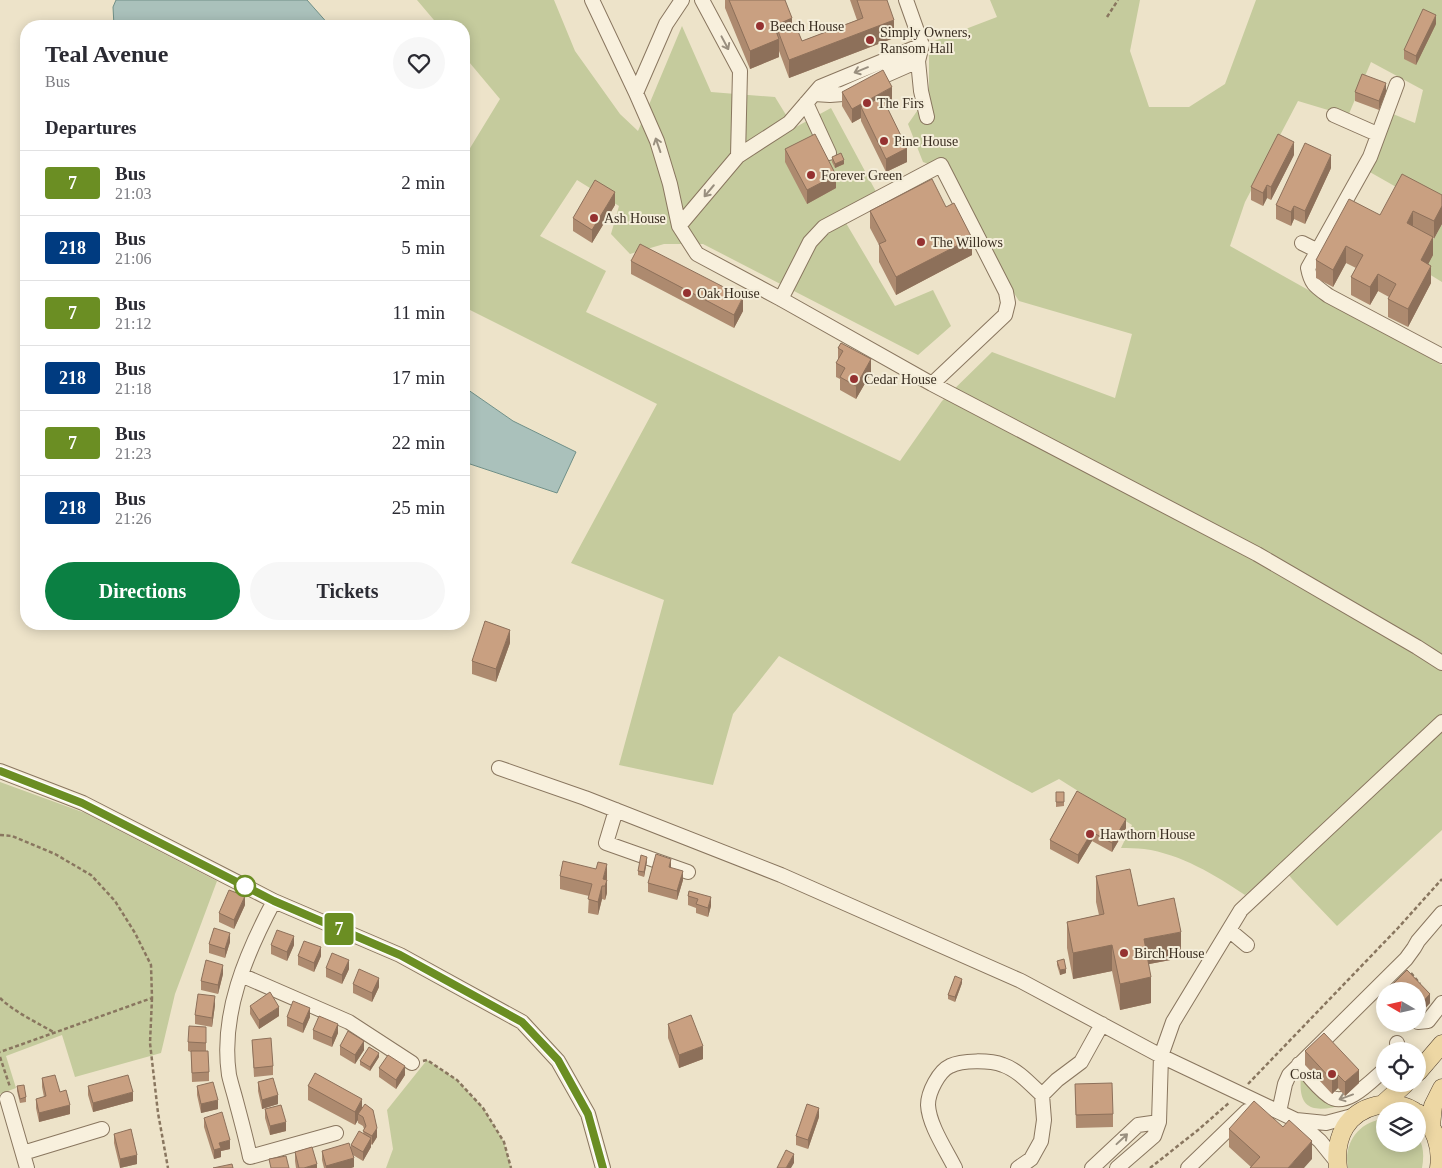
<!DOCTYPE html>
<style>
body{margin:0;font-family:"Times New Roman",serif;background:#f7f7f7;color:#2b2b33;height:100vh;display:flex;flex-direction:column;font-size:19px;white-space:nowrap}
*{box-sizing:border-box;margin:0}
p{font-size:16px;color:#7c7c81}
.icon{flex:none;width:28px;height:28px;fill:none;stroke:currentColor;stroke-width:2;stroke-linecap:round;stroke-linejoin:round}
.map{position:relative;flex:1;overflow:hidden}
.details{position:absolute;left:20px;top:20px;width:450px;height:610px;display:flex;flex-direction:column;background:#fff;border-radius:20px;box-shadow:0 2px 12px #0003}
.details>*{flex:none}
.badge{padding:0 10px;border-radius:4px;font-size:18px;line-height:32px}
.needle{width:32px;rotate:279deg}
.tools{position:absolute;left:1376px;top:982px;display:grid;gap:10px}
.tools a{display:grid;place-items:center;width:50px;height:50px;border-radius:50%;background:#fff;box-shadow:0 2px 12px #0003;font-size:25px}
.map>.badge{position:absolute;translate:-50% -50%;box-shadow:0 0 0 2px #fff}
h2{padding:0 25px;font-size:19px;line-height:45px}
.round{display:grid;place-items:center;flex:none;width:52px;height:52px;border-radius:26px;background:#f7f7f7}
.headline{display:flex;align-items:center;justify-content:space-between;height:85px;padding:0 25px}
h1{font-size:24px;font-weight:700;line-height:38px}
.primary-button{display:flex;gap:10px;margin-top:auto;padding:10px 25px}
.primary-button a{flex:1;height:58px;border-radius:30px;background:#0b8043;color:#fff;font-size:20px;font-weight:700;line-height:58px;text-align:center}
.primary-button a+a{background:#f7f7f7;color:#2b2b33}
ul{padding:0;list-style:none}
li{display:flex;align-items:center;gap:15px;height:65px;padding:0 25px;border-top:1px solid #e1e1e2}
li div{flex:1}
li b{display:block;font-size:19px}
li em{font-style:normal}
li .badge{min-width:55px;font-weight:700;text-align:center}
.map>svg:first-child{display:block}
</style>
<div class="map">
<svg width="1442" height="1168" viewBox="0 0 1442 1168">
<rect width="100%" height="100%" fill="#ede3c9"/>
<path fill="#c5cb9d" d="M417,0H554L575,51L620,114L638,131L682,26L711,92L775,97L794,128L831,108L880,199L843,218L895,306L933,290L951,326L918,355L703,244H664L630,254L611,234L619,206L577,180L540,236L606,271L586,312L900,461L942,401L992,352L1115,398L1132,334L1019,301L998,268L950,172L923,162L908,124L929,94V43L997,17L990,0H1140L1130,51L1149,107H1189L1225,84L1256,0H1442V213L1368,171L1393,114L1415,123L1423,90L1371,62L1348,116L1298,101L1245,202L1230,246L1442,365V830L1337,926L1292,879L1280,864L1245,895C1215,875 1181,854 1144,849C1136,848 1128,848 1121,848L1132,825L1059,779L1032,793L779,656L733,714L713,785L619,765L664,600L571,563L657,404L464,307V158L500,99L464,56V26H439Z
M1442,224V282L1424,271L1413,228L1434,239Z
M0,782L85,813L217,881L175,994L161,1053L75,1077L62,1035L6,1056L16,1088L0,1094Z
M427,1060L457,1080L483,1108L504,1142L511,1168H386L393,1149L387,1110Z
M1301,1076L1327,1104L1333,1106L1346,1104C1318,1112 1297,1114 1301,1076Z
M1385,1119V1144H1418V1137C1424,1146 1424,1157 1422,1168H1348C1343,1143 1359,1121 1385,1119Z"/>
<path fill="#aac1bb" stroke="#709088" d="M116,0H307L330,26H114L113,7Z
M464,387L513,421L576,452L557,493L464,462Z"/>
<g fill="none" stroke-linecap="round" stroke-linejoin="round">
<g stroke="#89765f" stroke-width="16">
<path id="minor" d="M592,0L636,93
M682,0L666,24L636,93L657,141L670,184L679,226L697,254L781,299L932,384L1257,554L1417,647L1442,663
M906,0L922,45L918,61L921,91L927,117
M1397,84L1370,157L1308,268C1311,284 1315,286 1329,296L1442,356
M814,94L830,95L843,94L918,61
M806,103L829,153
M1334,115L1377,134
M738,156L789,123L820,87L922,45
M679,226L738,156L740,71L702,0
M1302,243L1318,251
M781,299L810,242L824,227L941,165L1006,292L1008,303L1005,315L932,384
M499,768L585,798L781,875L1021,981L1161,1056L1296,1120L1320,1141L1337,1162
M0,771L83,803L274,901L400,955L522,1022L558,1061L588,1114L603,1168
M616,810L606,843L688,872
M274,901C246,954 220,1014 229,1075C231,1084 234,1093 236,1101C241,1120 246,1138 250,1157L336,1133
M1229,930L1247,945
M241,975L349,1022L412,1063
M1418,1022L1428,1021L1442,1003
M1397,1043L1399,1051
M1299,1064C1308,1075 1317,1088 1329,1096C1346,1109 1372,1080 1385,1069
M7,1099L27,1168
M1279,1112L1285,1084L1289,1075L1406,959L1414,948L1418,941L1442,913
M1296,1120L1326,1123L1356,1115
M23,1153L102,1129
M955,1168C946,1150 929,1125 928,1105C928,1092 939,1071 950,1066C962,1060 990,1060 1003,1065C1018,1070 1030,1084 1042,1095
M1018,1168L1031,1159L1041,1141L1044,1120L1042,1095L1057,1080L1081,1062L1102,1024
M1092,1168L1138,1125L1159,1122
M1117,1168L1154,1136L1159,1122L1161,1056L1173,1022L1241,910L1442,722
M1188,1168L1247,1111"/>
</g>
<g stroke="#574432" stroke-width="19">
<path id="major" d="M1418,1072L1442,1044
M1383,1104L1405,1084
M1418,1113C1435,1125 1442,1148 1439,1168
M1431,1126L1433,1106L1442,1088
M1338,1168C1336,1153 1337,1140 1345,1127C1359,1105 1392,1097 1414,1111"/>
</g>
<path stroke="#89765f" stroke-width="2.5" stroke-dasharray="4 2.5" stroke-linecap="butt" d="M1107,17L1118,0
M0,835L12,836L55,854L91,875L115,901L135,933L151,965L152,998L0,1052
M1411,973L1420,984
M0,998C14,1012 38,1023 55,1033
M152,998L150,1043L158,1113L168,1168
M0,1057L10,1087
M423,1061L427,1060L457,1080L483,1108L504,1142L511,1168
M1248,1084L1398,928L1442,879
M1150,1168L1198,1130L1230,1102"/>
<use href="#minor" stroke="#f8f0dd" stroke-width="14"/>
<use href="#major" stroke="#edd7a4" stroke-width="18"/>
</g>
<path fill="#ad8a6f" d="M725,0H785L792,25L802,41L857,20L850,0H887L894,38L789,78L779,51V57L750,69L725,8Z
M1436,24L1416,65L1404,59V50Z
M842,92L892,101L885,105L907,162L886,172L861,121V118L852,123L842,106Z
M1355,92H1386L1379,110L1355,101Z
M785,149L836,188L807,204L785,162Z
M1294,155L1271,200L1267,198L1263,206L1251,200V187Z
M832,157L844,164L835,168L832,162Z
M1331,168L1305,224L1294,219L1291,226L1276,219V205Z
M1442,195V224L1433,239V255L1428,264L1431,283L1408,327L1388,317V299L1389,297L1378,291L1370,305L1351,295V277L1356,268L1346,263L1333,287L1316,278V260L1380,215Z
M615,205L592,243L573,231V218Z
M946,207L972,255L896,295L879,262V245L870,228V211Z
M631,261L743,311L734,328L631,274Z
M841,343L871,373L856,399L840,390V379L836,377V363L838,360V348Z
M510,643L496,682L472,674V661Z
M1077,791L1126,828L1112,852L1092,841L1078,864L1050,849V840Z
M1056,792H1064V806L1056,807Z
M647,861L644,877L638,875V871Z
M671,868L683,880L677,900L648,892V883Z
M560,876L607,878V893L605,900L602,899L598,915L588,913L589,896L560,889Z
M1096,876L1138,906L1181,958L1149,964L1151,1003L1120,1010L1112,971L1073,979L1067,948V922L1099,915L1096,902Z
M689,891L711,906L708,917L696,913V908L688,905V896Z
M245,905L234,929L219,922V913Z
M230,942L225,958L209,953V944Z
M271,945H294L287,961L271,954Z
M298,956H321L314,972L298,965Z
M1057,961L1066,973L1060,975L1057,965Z
M326,968L349,969L342,984L326,977Z
M1407,970L1430,994V1003L1418,1016V991H1392V985Z
M223,974L218,994L201,990V981Z
M962,983L955,1002L948,999V995Z
M353,984L379,987L372,1002L353,993Z
M215,1005L212,1027L195,1024V1015Z
M250,1006L279,1016L259,1029L250,1014Z
M287,1017H310L303,1033L287,1026Z
M668,1024L703,1059L679,1068L668,1038Z
M313,1030L338,1033L332,1047L313,1039Z
M206,1036V1051L209,1072V1081L192,1082L191,1052L188,1051V1042Z
M252,1040L273,1066V1075L254,1077Z
M340,1046L364,1050L355,1064L340,1055Z
M1305,1051L1359,1083L1345,1096L1338,1088L1332,1094L1305,1065Z
M379,1057L370,1071L360,1065V1061Z
M379,1068L405,1075L396,1089L379,1077Z
M42,1078L60,1092L70,1114L39,1122L36,1108V1099L44,1097L42,1087Z
M258,1082L278,1104L262,1109L258,1091Z
M1075,1084L1113,1114V1127L1076,1128Z
M17,1086L26,1097V1102L20,1103L17,1091Z
M88,1086L133,1101L93,1112L88,1095Z
M197,1086L218,1109L201,1113L197,1095Z
M308,1086L362,1108L377,1137L372,1145L371,1144V1147L363,1161L353,1155L354,1167L351,1168H324L322,1160V1151L351,1148V1145L363,1134L364,1129L363,1126L358,1123V1120L355,1125L308,1100Z
M265,1109L286,1131L270,1135L265,1118Z
M819,1117L808,1149L796,1145V1136Z
M204,1118L230,1149L221,1151V1157L214,1159L204,1127Z
M1283,1127L1312,1159L1251,1167L1229,1147V1129Z
M114,1134L137,1164L120,1168L114,1143Z
M295,1152L317,1168H296L295,1161Z"/>
<path fill="#8d705a" d="M1436,15V24L1416,65V56Z
M792,18V36L778,31V40L779,39V57L750,69V51L774,26Z
M894,20V38L789,78V60Z
M1386,83V92L1379,110V101Z
M892,87V101L865,116L861,107V118L852,123V109Z
M1294,142V155L1271,200V187Z
M907,148V162L886,172V159Z
M1331,155V168L1305,224V211Z
M844,160V164L835,168V164Z
M836,175V188L807,204V190Z
M1267,185V198L1263,206V193Z
M615,192V205L592,243V230Z
M1294,206V219L1291,226V212Z
M1442,206V224L1434,239V221Z
M1413,211V228L1407,223Z
M1433,237V255L1421,278V260Z
M972,238V255L896,295V277Z
M1346,246V263L1333,287V270Z
M1431,266V283L1408,327V309Z
M1378,274V291L1370,305V287Z
M743,297V311L734,328V315Z
M871,359V373L856,399V386Z
M510,630V643L496,682V669Z
M1126,819V828L1112,852V843Z
M1092,832V841L1078,864V855Z
M647,857V861L644,877V872Z
M671,859V868L669,876V867Z
M607,864V878L605,886L603,879Z
M683,871V880L677,900V891Z
M607,880V893L605,900V886Z
M602,886V899L598,915V902Z
M245,896V905L234,929V920Z
M711,897V906L708,917V908Z
M1181,932V958L1144,965V939Z
M230,933V942L225,958V949Z
M294,936V945L287,961V952Z
M1112,945V971L1073,979V953Z
M321,947V956L314,972V963Z
M349,960V969L342,984V975Z
M223,965V974L218,994V985Z
M1066,969V973L1060,975V970Z
M1151,977V1003L1120,1010V984Z
M379,978V987L372,1002V993Z
M962,979V983L955,1002V997Z
M1430,994V1003L1418,1016V1007Z
M215,996V1005L212,1027V1018Z
M279,1007V1016L259,1029V1020Z
M310,1008V1017L303,1033V1024Z
M338,1024V1033L332,1047V1038Z
M364,1041V1050L355,1064V1055Z
M703,1046V1059L679,1068V1055Z
M379,1053V1057L370,1071V1067Z
M405,1066V1075L396,1089V1080Z
M1359,1070V1083L1345,1096V1082Z
M1338,1075V1088L1332,1094V1080Z
M133,1092V1101L93,1112V1103Z
M278,1095V1104L262,1109V1100Z
M362,1099V1112L358,1114V1120L355,1125V1112Z
M218,1100V1109L201,1113V1104Z
M70,1105V1114L39,1122V1113Z
M819,1108V1117L808,1149V1140Z
M286,1122V1131L270,1135V1126Z
M377,1128V1137L372,1145V1136Z
M371,1138V1147L363,1161V1152Z
M230,1140V1149L221,1151V1157L214,1159V1150L219,1143Z
M1312,1141V1159L1304,1168H1288Z
M794,1154V1163L791,1168H786Z
M137,1155V1164L120,1168V1159Z
M354,1158V1167L351,1168H326V1166Z
M317,1164V1168H304Z"/>
<path fill="#c9a081" stroke="#8d705a" d="M729,0H785L792,18L774,26L779,39L750,51Z
M857,0H887L894,20L789,60L778,31L795,24L802,41L863,18Z
M1423,9L1436,15L1416,56L1404,50Z
M883,70L892,87L852,109L842,92Z
M1362,74L1386,83L1379,101L1355,92Z
M882,97L907,148L886,159L861,107Z
M815,134L836,175L807,190L785,149Z
M1278,134L1294,142L1271,187L1267,185L1263,193L1251,187Z
M1305,143L1331,155L1305,211L1294,206L1291,212L1276,205Z
M841,153L844,160L835,164L832,157Z
M1402,174L1442,195V206L1434,221L1413,211L1407,223L1433,237L1421,260L1431,266L1408,309L1388,299L1396,284L1378,274L1370,287L1351,277L1363,255L1346,246L1333,270L1316,260L1349,199L1380,215Z
M932,179L946,207L954,203L972,238L896,277L879,244L886,241L870,211Z
M595,180L615,192L592,230L573,218Z
M640,244L743,297L734,315L631,261Z
M841,343L871,359L856,386L840,377L845,368L836,363L843,351L838,348Z
M485,621L510,630L496,669L472,661Z
M1077,791L1126,819L1112,843L1092,832L1078,855L1050,840Z
M1056,792H1064V802H1056Z
M656,854L671,859L669,867L683,871L677,891L648,883Z
M641,855L647,857L644,872L638,871Z
M563,861L596,869L598,862L607,864L603,879L607,880L605,886H602L598,902L588,899L592,884L560,876Z
M1130,869L1138,906L1174,898L1181,932L1144,939L1151,977L1120,984L1112,945L1073,953L1067,922L1104,914L1096,876Z
M229,890L245,896L234,920L219,913Z
M689,891L711,897L708,908L696,904L698,899L688,896Z
M214,928L230,933L225,949L209,944Z
M277,930L294,936L287,952L271,945Z
M304,941L321,947L314,963L298,956Z
M332,953L349,960L342,975L326,968Z
M1064,959L1066,969L1060,970L1057,961Z
M206,960L223,965L218,985L201,981Z
M359,969L379,978L372,993L353,984Z
M1407,970L1430,994L1418,1007V991H1398L1392,985Z
M955,976L962,979L955,997L948,995Z
M270,992L279,1007L259,1020L250,1006Z
M198,994L215,996L212,1018L195,1015Z
M293,1001L310,1008L303,1024L287,1017Z
M691,1015L703,1046L679,1055L668,1024Z
M319,1016L338,1024L332,1038L313,1030Z
M189,1026L206,1027V1043L188,1042Z
M348,1031L364,1041L355,1055L340,1046Z
M1324,1033L1359,1070L1345,1082L1338,1075L1332,1080L1305,1051Z
M271,1038L273,1066L254,1068L252,1040Z
M369,1047L379,1053L370,1067L360,1061Z
M191,1051H208L209,1072L192,1073Z
M388,1055L405,1066L396,1080L379,1068Z
M315,1073L362,1099L355,1112L308,1086Z
M55,1075L60,1092L66,1090L70,1105L39,1113L36,1099L46,1096L42,1078Z
M128,1075L133,1092L93,1103L88,1086Z
M273,1078L278,1095L262,1100L258,1082Z
M213,1082L218,1100L201,1104L197,1086Z
M1112,1083L1113,1114L1076,1115L1075,1084Z
M24,1085L26,1097L20,1099L17,1086Z
M1254,1101L1283,1127L1289,1120L1312,1141L1288,1168H1250L1260,1157L1229,1129Z
M365,1104L373,1110L377,1128L372,1136L363,1131L366,1126L363,1117L358,1114Z
M807,1104L819,1108L808,1140L796,1136Z
M281,1105L286,1122L270,1126L265,1109Z
M222,1112L230,1140L219,1143L221,1148L214,1150L204,1118Z
M131,1129L137,1155L120,1159L114,1134Z
M359,1131L371,1138L363,1152L351,1145Z
M349,1143L354,1158L326,1166L322,1151Z
M312,1147L317,1164L304,1168H299L295,1152Z
M786,1150L794,1154L786,1168H777Z
M286,1156L289,1168H271L269,1159Z
M232,1164L233,1168H213Z"/>
<defs><path id="oneway-shaft" d="M-6 0H5M1.5-3L5.5 0L1.5 3" fill="none" stroke-width="1.6" stroke-linecap="round" stroke-linejoin="round" transform="scale(1.25)"/></defs>
<g stroke="#998f7f">
<use href="#oneway-shaft" transform="translate(725 43) rotate(62)"/>
<use href="#oneway-shaft" transform="translate(861 70) rotate(158)"/>
<use href="#oneway-shaft" transform="translate(658 145) rotate(-109)"/>
<use href="#oneway-shaft" transform="translate(709 191) rotate(130)"/>
<use href="#oneway-shaft" transform="translate(1346 1097) rotate(160)"/>
<use href="#oneway-shaft" transform="translate(1122 1139) rotate(-43)"/>
</g>
<g fill="none" stroke-linecap="round" stroke-linejoin="round">
<g stroke="#fff" stroke-width="11">
<path id="line" d="M0,771L82,803L274,901L400,955L522,1022L558,1060L588,1114L603,1168"/>
</g>
<use href="#line" stroke="#6b8e23" stroke-width="8"/>
</g>
<g fill="#953231" stroke="#f4edd9" stroke-width="2">
<circle cx="760" cy="26" r="5"/>
<circle cx="870" cy="40" r="5"/>
<circle cx="867" cy="103" r="5"/>
<circle cx="884" cy="141" r="5"/>
<circle cx="811" cy="175" r="5"/>
<circle cx="594" cy="218" r="5"/>
<circle cx="921" cy="242" r="5"/>
<circle cx="687" cy="293" r="5"/>
<circle cx="854" cy="379" r="5"/>
<circle cx="1090" cy="834" r="5"/>
<circle cx="1124" cy="953" r="5"/>
<circle cx="1332" cy="1074" r="5"/>
</g>
<circle fill="#fff" stroke="#6b8e23" stroke-width="2.5" cx="245" cy="886" r="10"/>
<g text-anchor="middle" dominant-baseline="central" stroke-width="4" stroke-linejoin="round" paint-order="stroke">
<g font-size="14" fill="#3a2e21" stroke="#f4edd9" text-anchor="start">
<text x="770" y="26">Beech House</text>
<text x="880" y="32">Simply Owners,<tspan x="880" dy="16">Ransom Hall</tspan></text>
<text x="877" y="103">The Firs</text>
<text x="894" y="141">Pine House</text>
<text x="821" y="175">Forever Green</text>
<text x="604" y="218">Ash House</text>
<text x="931" y="242">The Willows</text>
<text x="697" y="293">Oak House</text>
<text x="864" y="379">Cedar House</text>
<text x="1100" y="834">Hawthorn House</text>
<text x="1134" y="953">Birch House</text>
<text x="1322" y="1074" text-anchor="end">Costa</text>
</g>
</g>
</svg>
<div class="tools">
<a><svg class="needle" viewBox="-14 -14 28 28"><path d="M0-13l5 13h-10z" fill="#e53935"/><path d="M0 13l5-13h-10z" fill="#7c7c81"/></svg></a>
<a><svg class="icon" aria-label="locate" viewBox="0 0 24 24"><circle cx="12" cy="12" r="6"/><path d="M12 2v4M12 18v4M2 12h4M18 12h4"/></svg></a>
<a><svg class="icon" aria-label="layers" viewBox="0 0 24 24"><path d="M12 4l9 5-9 5-9-5zM3 14l9 5 9-5"/></svg></a>
</div>
<b class="badge" style="left:339px;top:929px;background:#6b8e23;color:#fff">7</b>
<section class="details">
<div class="headline"><div><h1>Teal Avenue</h1><p>Bus</p></div><a class="round"><svg class="icon" aria-label="heart" viewBox="0 0 24 24"><path d="M12 20l-8-8c-3-5 5-10 8-4 3-6 11-1 8 4z"/></svg></a></div>
<h2>Departures</h2>
<ul>
<li><span class="badge" style="background:#6b8e23;color:#fff">7</span><div><b>Bus</b><p>21:03</p></div><em>2 min</em></li>
<li><span class="badge" style="background:#003b80;color:#fff">218</span><div><b>Bus</b><p>21:06</p></div><em>5 min</em></li>
<li><span class="badge" style="background:#6b8e23;color:#fff">7</span><div><b>Bus</b><p>21:12</p></div><em>11 min</em></li>
<li><span class="badge" style="background:#003b80;color:#fff">218</span><div><b>Bus</b><p>21:18</p></div><em>17 min</em></li>
<li><span class="badge" style="background:#6b8e23;color:#fff">7</span><div><b>Bus</b><p>21:23</p></div><em>22 min</em></li>
<li><span class="badge" style="background:#003b80;color:#fff">218</span><div><b>Bus</b><p>21:26</p></div><em>25 min</em></li>
</ul>
<div class="primary-button"><a>Directions</a><a>Tickets</a></div>
</section>
</div>
